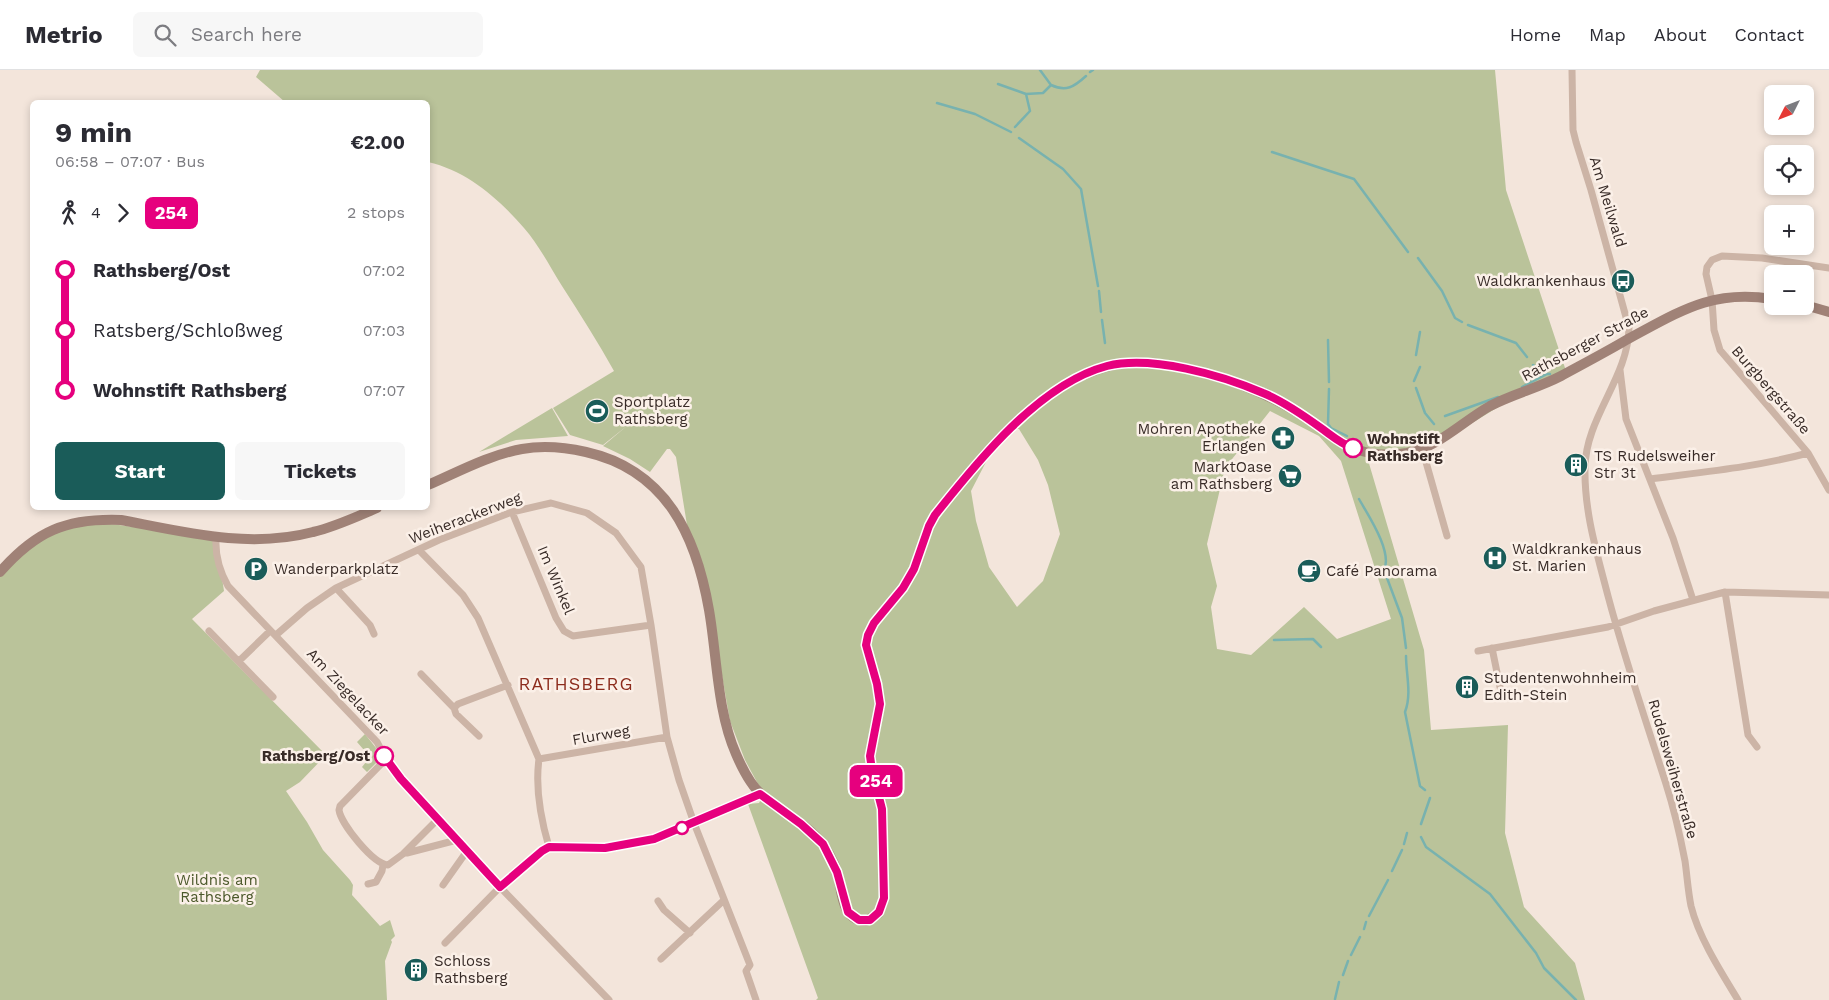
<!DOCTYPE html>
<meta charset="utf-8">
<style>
body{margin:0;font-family:"Work Sans",sans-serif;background:#f7f7f7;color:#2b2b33;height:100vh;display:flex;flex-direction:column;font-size:19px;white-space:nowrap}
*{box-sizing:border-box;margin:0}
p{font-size:16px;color:#7c7c81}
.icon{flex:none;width:28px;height:28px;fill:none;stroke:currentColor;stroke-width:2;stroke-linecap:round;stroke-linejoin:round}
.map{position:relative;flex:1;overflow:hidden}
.side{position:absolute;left:30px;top:30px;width:400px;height:410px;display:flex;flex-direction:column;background:#fff;border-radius:8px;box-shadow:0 2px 8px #0003}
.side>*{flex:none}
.badge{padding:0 10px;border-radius:8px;font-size:18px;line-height:32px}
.needle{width:32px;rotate:228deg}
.controls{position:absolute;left:1764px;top:15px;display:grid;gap:10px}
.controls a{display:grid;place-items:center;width:50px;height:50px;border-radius:8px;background:#fff;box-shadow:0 2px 8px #0003;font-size:25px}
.map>.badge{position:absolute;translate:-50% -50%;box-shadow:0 0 0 2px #fff}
.legs{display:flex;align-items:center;gap:8px;height:55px;padding:0 25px;font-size:16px}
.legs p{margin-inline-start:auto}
.headline{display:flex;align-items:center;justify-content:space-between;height:85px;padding:0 25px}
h1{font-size:28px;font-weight:700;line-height:38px}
.button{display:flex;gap:10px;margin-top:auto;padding:10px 25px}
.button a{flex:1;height:58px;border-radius:8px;background:#1a5c59;color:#fff;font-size:20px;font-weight:700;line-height:58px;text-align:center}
.button a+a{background:#f7f7f7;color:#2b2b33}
ul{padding:0 25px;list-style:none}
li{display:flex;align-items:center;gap:18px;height:60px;font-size:19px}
li i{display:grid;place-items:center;width:8px;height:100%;margin:0 6px;background:currentColor}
li i::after{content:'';width:12px;height:12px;margin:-6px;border:4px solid;border-radius:50%;background:#fff}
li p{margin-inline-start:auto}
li:first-child i{background:linear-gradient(#0000 50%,currentColor 0)}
li:last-child i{background:linear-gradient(currentColor 50%,#0000 0)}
header{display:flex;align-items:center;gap:30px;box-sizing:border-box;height:70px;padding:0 25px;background:#fff;border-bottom:1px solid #e1e1e2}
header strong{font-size:24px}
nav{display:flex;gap:28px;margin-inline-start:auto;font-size:18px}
.search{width:350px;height:45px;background:#f7f7f7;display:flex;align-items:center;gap:12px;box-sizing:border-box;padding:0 18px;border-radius:8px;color:#7c7c81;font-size:19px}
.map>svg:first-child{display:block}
</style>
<header>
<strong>Metrio</strong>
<div class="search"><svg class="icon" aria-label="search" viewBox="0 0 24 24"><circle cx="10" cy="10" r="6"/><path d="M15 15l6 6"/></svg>Search here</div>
<nav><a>Home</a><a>Map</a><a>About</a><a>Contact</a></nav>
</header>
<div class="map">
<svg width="1829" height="930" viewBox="0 0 1829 930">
<rect width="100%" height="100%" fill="#f3e5db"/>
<path fill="#bac39a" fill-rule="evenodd" d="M260,0H1495L1506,120L1568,307L1503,334L1461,360L1385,388L1368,390L1424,580L1431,660L1508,655L1505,763L1524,837L1575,893L1585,930H816L818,928L748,734L759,733L765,722L758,714L745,690L730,651L702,492L687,455L676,387L670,379H667L650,402L630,389L603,376L628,355L603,375L570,365L553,338L614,301C598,272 580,244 562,216C550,197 539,175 524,158C498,128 467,101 428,92V32H285L256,7ZM1270,341L1319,366L1341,391L1391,549L1337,569L1304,537L1251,585L1217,579L1211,537L1217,516L1207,474L1225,398ZM1016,359H1019L1038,390L1048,415L1060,464L1043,511L1017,537L989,497L976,451L971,421L987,390Z
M552,338L568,366L516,370L479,382Z
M89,451L216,468L224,521L192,549L326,685L300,712L286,721L307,752L323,780L350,810L353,815L352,825L380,856L390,850L395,866L391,870L392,872L385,891L387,930H0V502L37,467Z
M365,664L376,678L375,684L378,691L367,702L362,697L370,687L357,672Z"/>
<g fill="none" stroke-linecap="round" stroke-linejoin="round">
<path stroke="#78b2af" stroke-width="2.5" d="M1040,0L1051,15
M1090,2L1093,0
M998,14L1026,24
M937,33L975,44L1011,62
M1015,57L1030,41L1026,24L1043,23L1051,15C1066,22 1074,17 1086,6
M1019,68L1063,99L1081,119L1098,216
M1272,82L1354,109L1408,182
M1418,188L1442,221L1455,248L1462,252
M1099,221L1101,242
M1102,250L1105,273
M1468,255L1516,273L1527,287
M1328,270L1329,312
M1416,285L1420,262
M1533,295L1547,304
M1414,311L1420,297
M1522,317L1547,304H1550
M1416,318L1425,343L1434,354
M1329,319L1328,354L1331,358L1347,366
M1445,346L1498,327
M1359,429C1368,445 1393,482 1384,500L1402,548L1406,578
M1274,570L1313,569L1321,577
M1406,586C1406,604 1412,624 1405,642L1420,716L1425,720
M1421,754L1430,728
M1421,767L1426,777L1490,824L1536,883L1544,898L1576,930
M1404,774L1407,763
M1392,801L1402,780
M1369,846L1388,810
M1364,859L1366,852
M1351,885L1360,867
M1343,905L1348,891
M1335,929L1339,912"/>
<path stroke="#ccb4a6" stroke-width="7" d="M1572,0L1573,60L1576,72L1591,120L1629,258C1628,308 1586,347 1585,397C1584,442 1597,483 1608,526C1625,590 1646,651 1666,714C1674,739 1680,765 1685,791C1687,805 1688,821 1691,836C1699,868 1721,902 1738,930
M1829,198L1762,188L1722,186L1712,190L1707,197L1706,204L1712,230L1714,260L1720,280L1808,383L1829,420
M1620,300L1626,349L1673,468L1693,530
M1422,378L1447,466
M1650,409C1703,402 1757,397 1808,383
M512,442L556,548L564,561L573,566L651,555
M216,468C215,486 219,500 228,516L377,672L386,689L401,709L500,817L609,930
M419,480L463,525L478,548L539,689C535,718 541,750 549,777
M336,518L370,555L374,564
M1725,522L1748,665L1757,677
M209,561L273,627
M276,565L307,538L336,518L439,470L512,442L551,433L587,443L616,463L641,497L651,555L667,667L679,710L694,753L750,895L746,901L756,930
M1492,578L1500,617
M1478,581L1608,557L1654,541L1725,522L1829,525
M239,591L270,561
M421,604L454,638L458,634L508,615
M454,638L456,644L479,666
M386,689L340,736L339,740C341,754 373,794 388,795L403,784L438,749
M539,689L667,667
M407,783L457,770
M368,814L376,812L382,801L383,795
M443,815L467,781
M658,831L664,840L690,863
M445,873L500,817L542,781L549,777L605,778L654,769L760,724
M661,889L724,830"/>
<path stroke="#a08277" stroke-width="10" d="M1805,235L1829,242
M428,415C458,402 489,385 522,379C544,375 564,377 586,382C666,400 696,465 709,540C717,586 717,641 736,684C742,698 750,715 762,725C784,745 815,757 829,784C833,791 836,798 838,805C842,823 842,851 866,851L879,843L884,828L882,739L872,699L870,686L880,634L877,615L866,575L868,565L874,553L903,518L914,499L929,456L935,445C979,390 1036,316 1106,297C1158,282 1246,312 1290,338C1333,363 1351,392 1407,383C1439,377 1463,351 1490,336C1513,324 1538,318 1561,306C1583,294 1606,282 1628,269C1679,242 1712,219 1772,229
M0,502C36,461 66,448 121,450C184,462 249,479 313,462C335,457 356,447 377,438"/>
</g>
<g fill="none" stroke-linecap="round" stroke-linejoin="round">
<g stroke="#fff" stroke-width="11">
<path id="line-1" d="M384,686L401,709L500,817L542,781L549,777L605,778L654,769L760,724L801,754L823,774L837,802L848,842L859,850H870L879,842L884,828L882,739L872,700L870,686L880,634L877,614L866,575L868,565L874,553L903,518L914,499L929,456L935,445C977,392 1039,314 1107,296C1152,285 1221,305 1263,323C1283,331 1303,345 1321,358C1331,365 1341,374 1353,378"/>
</g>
<use href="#line-1" stroke="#e6007e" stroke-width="8"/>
</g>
<defs>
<g id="bus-disc" transform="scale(1.25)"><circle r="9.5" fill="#1a5c59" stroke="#fbf0e8"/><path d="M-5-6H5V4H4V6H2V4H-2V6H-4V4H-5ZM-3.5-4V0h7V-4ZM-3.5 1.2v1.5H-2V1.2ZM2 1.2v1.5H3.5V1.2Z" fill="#fff"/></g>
<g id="stadium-disc" transform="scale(1.25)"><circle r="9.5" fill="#1a5c59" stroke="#fbf0e8"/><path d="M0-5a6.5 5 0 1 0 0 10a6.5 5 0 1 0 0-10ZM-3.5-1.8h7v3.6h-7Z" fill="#fff"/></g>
<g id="pharmacy-disc" transform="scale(1.25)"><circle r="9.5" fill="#1a5c59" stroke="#fbf0e8"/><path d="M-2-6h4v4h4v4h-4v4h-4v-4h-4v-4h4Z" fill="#fff"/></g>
<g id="building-disc" transform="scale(1.25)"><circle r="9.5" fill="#1a5c59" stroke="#fbf0e8"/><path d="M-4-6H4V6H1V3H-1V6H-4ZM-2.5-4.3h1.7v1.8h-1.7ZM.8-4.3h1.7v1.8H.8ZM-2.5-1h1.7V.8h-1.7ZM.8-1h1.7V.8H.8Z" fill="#fff"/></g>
<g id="supermarket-disc" transform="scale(1.25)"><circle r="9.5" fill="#1a5c59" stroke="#fbf0e8"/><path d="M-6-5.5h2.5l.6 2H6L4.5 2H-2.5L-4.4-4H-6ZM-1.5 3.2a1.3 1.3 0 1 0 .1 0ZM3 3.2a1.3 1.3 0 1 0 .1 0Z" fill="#fff"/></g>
<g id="hospital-disc" transform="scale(1.25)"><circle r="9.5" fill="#1a5c59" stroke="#fbf0e8"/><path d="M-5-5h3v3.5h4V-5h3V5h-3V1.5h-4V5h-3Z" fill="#fff"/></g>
<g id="parking-disc" transform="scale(1.25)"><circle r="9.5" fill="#1a5c59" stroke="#fbf0e8"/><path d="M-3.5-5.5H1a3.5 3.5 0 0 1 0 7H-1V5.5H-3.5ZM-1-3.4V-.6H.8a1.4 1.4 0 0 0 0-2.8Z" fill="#fff"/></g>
<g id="cafe-disc" transform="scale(1.25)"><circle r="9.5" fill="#1a5c59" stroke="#fbf0e8"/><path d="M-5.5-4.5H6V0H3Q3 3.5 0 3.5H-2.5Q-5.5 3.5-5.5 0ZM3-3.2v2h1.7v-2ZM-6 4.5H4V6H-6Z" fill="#fff"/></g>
</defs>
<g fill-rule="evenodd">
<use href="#bus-disc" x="1623" y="211"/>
<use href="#stadium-disc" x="597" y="341"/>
<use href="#pharmacy-disc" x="1283" y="368"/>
<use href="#building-disc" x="1576" y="395"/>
<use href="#supermarket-disc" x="1290" y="406"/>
<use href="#hospital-disc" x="1495" y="488"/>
<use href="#parking-disc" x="256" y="499"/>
<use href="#cafe-disc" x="1309" y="501"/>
<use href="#building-disc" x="1467" y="617"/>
<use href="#building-disc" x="416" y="900"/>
</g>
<g fill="#fff" stroke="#e6007e" stroke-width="2.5">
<circle cx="1353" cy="378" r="9"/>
<circle cx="384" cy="686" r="9"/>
<circle cx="682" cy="758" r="6"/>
</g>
<g text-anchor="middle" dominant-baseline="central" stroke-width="5" stroke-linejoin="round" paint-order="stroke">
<g font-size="15" fill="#382b27" stroke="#fbf0e8">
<text transform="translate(1608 132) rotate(73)">Am Meilwald</text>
<text transform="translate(1585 274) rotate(-28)">Rathsberger Straße</text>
<text transform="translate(1771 320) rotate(49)">Burgbergstraße</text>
<text transform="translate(465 448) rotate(-21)">Weiherackerweg</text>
<text transform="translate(556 510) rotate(67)">Im Winkel</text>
<text transform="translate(348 622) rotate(47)">Am Ziegelacker</text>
<text transform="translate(601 665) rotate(-10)">Flurweg</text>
<text transform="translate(1673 699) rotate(74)">Rudelsweiherstraße</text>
</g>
<g font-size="15" fill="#382b27" stroke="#fbf0e8" text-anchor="start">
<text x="1606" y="211" text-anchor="end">Waldkrankenhaus</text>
<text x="614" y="332">Sportplatz<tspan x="614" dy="17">Rathsberg</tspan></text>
<text x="1266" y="359" text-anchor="end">Mohren Apotheke<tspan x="1266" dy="17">Erlangen</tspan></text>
<text x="1594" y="386">TS Rudelsweiher<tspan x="1594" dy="17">Str 3t</tspan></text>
<text x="1272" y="397" text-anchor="end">MarktOase<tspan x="1272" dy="17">am Rathsberg</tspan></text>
<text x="1512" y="479">Waldkrankenhaus<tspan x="1512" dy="17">St. Marien</tspan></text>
<text x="274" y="499">Wanderparkplatz</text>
<text x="1326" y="501">Café Panorama</text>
<text x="1484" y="608">Studentenwohnheim<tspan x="1484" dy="17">Edith-Stein</tspan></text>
<text x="434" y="891">Schloss<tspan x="434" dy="17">Rathsberg</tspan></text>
</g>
<g font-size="15" font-weight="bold" fill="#382b27" stroke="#fbf0e8" text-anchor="start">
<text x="1367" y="369">Wohnstift<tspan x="1367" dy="17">Rathsberg</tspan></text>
<text x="370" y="686" text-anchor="end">Rathsberg/Ost</text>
</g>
<g font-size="15" fill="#4b582a" stroke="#fbf0e8">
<text x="217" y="810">Wildnis am<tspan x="217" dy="17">Rathsberg</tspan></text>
</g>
<g font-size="18" letter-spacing="1" fill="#8c2b1c" stroke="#fbf0e8">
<text x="576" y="613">RATHSBERG</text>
</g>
</g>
</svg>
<div class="controls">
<a><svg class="needle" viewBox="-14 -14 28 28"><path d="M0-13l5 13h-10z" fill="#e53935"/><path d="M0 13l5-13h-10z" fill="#7c7c81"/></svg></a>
<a><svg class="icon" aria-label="locate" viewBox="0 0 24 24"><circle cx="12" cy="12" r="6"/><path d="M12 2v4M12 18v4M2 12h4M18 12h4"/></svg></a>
<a>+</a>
<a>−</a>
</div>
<b class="badge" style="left:876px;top:711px;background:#e6007e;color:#fff">254</b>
<section class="side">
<div class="headline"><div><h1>9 min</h1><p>06:58 – 07:07 · Bus</p></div><b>€2.00</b></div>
<div class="legs"><svg class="icon" aria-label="walk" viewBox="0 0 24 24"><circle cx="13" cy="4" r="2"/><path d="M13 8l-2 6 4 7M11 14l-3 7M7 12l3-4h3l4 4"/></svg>4<svg class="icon" aria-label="forward" viewBox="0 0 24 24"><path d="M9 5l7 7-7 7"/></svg><b class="badge" style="background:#e6007e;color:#fff">254</b><p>2 stops</p></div>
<ul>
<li><i style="color:#e6007e"></i><b>Rathsberg/Ost</b><p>07:02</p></li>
<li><i style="color:#e6007e"></i><span>Ratsberg/Schloßweg</span><p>07:03</p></li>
<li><i style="color:#e6007e"></i><b>Wohnstift Rathsberg</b><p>07:07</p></li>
</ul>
<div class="button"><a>Start</a><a>Tickets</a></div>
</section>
</div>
